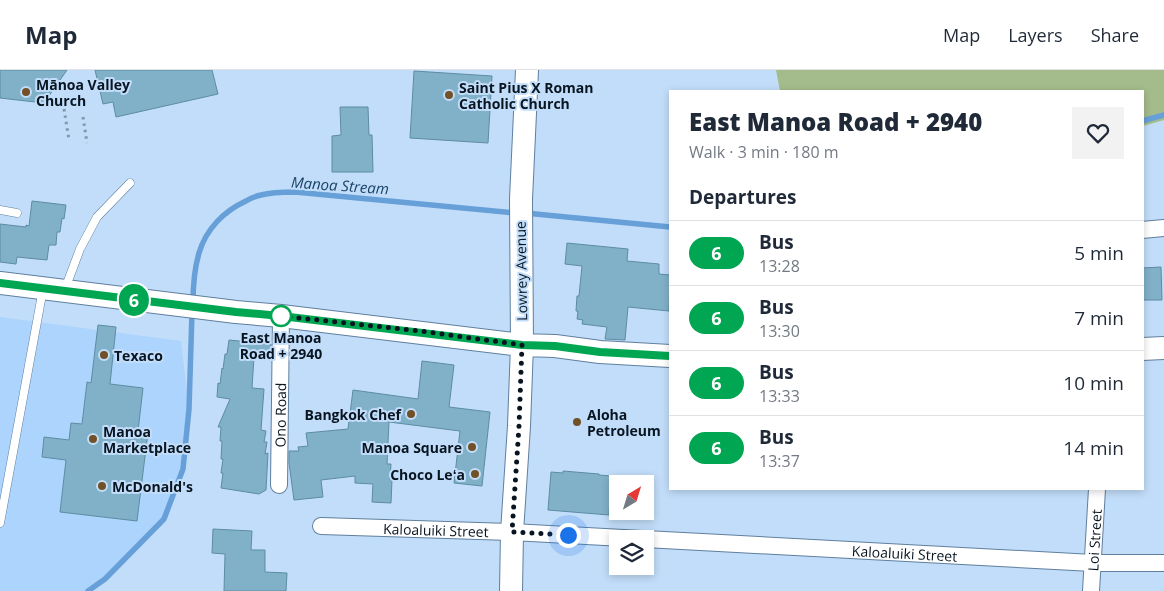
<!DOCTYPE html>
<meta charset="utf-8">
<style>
body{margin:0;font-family:"Open Sans",sans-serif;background:#f2f2f3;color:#1f2937;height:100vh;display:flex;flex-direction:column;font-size:19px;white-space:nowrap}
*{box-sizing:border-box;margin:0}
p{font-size:16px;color:#747a83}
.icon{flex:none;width:28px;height:28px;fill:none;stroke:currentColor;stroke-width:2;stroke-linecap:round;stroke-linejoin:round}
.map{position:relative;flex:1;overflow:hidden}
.details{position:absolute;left:669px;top:20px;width:475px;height:400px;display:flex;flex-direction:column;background:#fff;border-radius:0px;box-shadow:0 2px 8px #0003}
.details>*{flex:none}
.badge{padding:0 10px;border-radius:16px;font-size:18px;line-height:32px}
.needle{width:32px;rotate:38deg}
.controls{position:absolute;left:609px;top:405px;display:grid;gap:10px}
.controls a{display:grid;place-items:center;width:45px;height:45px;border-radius:0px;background:#fff;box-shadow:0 2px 8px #0003;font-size:25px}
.you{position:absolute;width:25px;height:25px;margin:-12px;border:4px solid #fff;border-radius:50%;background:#1a73e8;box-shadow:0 0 0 8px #1a73e833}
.map>.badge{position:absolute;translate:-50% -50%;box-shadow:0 0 0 2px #fff}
h2{padding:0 20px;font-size:19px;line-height:45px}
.round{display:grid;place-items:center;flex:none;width:52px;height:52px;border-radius:0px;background:#f2f2f3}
.summary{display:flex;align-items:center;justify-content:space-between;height:85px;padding:0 20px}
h1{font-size:24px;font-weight:800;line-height:38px}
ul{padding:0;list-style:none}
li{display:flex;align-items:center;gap:15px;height:65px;padding:0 20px;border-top:1px solid #e0e1e3}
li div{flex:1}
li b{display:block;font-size:19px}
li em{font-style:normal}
li .badge{min-width:55px;font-weight:700;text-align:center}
header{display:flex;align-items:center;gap:30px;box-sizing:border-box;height:70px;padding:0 25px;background:#fff;border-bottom:1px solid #e0e1e3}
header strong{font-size:24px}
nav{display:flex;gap:28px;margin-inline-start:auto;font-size:18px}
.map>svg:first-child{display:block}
</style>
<header>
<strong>Map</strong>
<nav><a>Map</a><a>Layers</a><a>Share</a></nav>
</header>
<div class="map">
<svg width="1164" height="521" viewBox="0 0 1164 521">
<rect width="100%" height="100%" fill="#c2ddf9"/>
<path fill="#acd4fd" d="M0,247L181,271L189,339L183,399L164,449L105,509L88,521H0Z"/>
<path fill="#a4bc8b" d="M776,0H1164V50L1143,56L1142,21H780Z"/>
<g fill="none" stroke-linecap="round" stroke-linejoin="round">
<path stroke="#67a0d8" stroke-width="5.5" d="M1142,51L1164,45
M525,143L670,157
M193,233C193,216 194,200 199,183C206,159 224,141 246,131C251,128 256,126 261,125C272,122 283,122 295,122L516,143
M88,521L105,509L164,449L183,399L189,339L192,242"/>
</g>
<path fill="#81b1c8" stroke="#5d8ca2" d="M0,0H67L44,33L0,28Z
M95,0H212L218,24L116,47L113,32L103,34Z
M414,1L492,6L488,73L410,68Z
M340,37H368L369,65H372L373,102H332V66L341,65Z
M32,131L66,135L64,149L62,148L60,162H57L56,175H49L47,190L17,187L16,194L0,192V154L26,157V155L29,156Z
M567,173L628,179L627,191L659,194V204L670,205L669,241L628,237L625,270L605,269L607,257L582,254L583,250L577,249L578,241H576L577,226H579L582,196L565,194Z
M1161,197L1162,230H1143L1142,198Z
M98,255L116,257L110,314L143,318L138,361L148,362L137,451L60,442L66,390L42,387L44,367L69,370L71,353L82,354L87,312L91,313Z
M229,270L271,274L270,289L254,287L252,318L264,319L261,360L266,361L264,372H267L265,384L268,383L266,420L259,424L221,418L223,403H221L223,389H221L222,371H220L221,357H218L230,329L217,327L218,313L220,314L222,298L223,299L225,284H227Z
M422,291L454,295L449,337L490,342L482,416L454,413L460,361L389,352L387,394H391L390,410H392L391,433L372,432L373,414L355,413V406L321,410L323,427L294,430L289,393V381H299L298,377L308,376L306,363L348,359L353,320L418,329Z
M563,401L599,404V405L611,406L609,445L548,440L551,402L563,403Z
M213,459L252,461L251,480H265V502L287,503L286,521H224L225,484L212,483Z"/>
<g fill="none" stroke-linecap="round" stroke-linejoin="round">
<g stroke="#5f7f9e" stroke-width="9">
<path id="lane" d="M0,140L17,143
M65,219L80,179L97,147L130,113
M0,453L43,219"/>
</g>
<g stroke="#5f7f9e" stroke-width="18">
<g id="street">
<path d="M1142,160L1164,158"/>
<path id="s1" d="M279,415L281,246"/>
<path id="s2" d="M321,456L512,462L642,469"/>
<path id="s3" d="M645,469L1093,493H1164"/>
<path id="s4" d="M1091,521L1097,419"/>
</g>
</g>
<g stroke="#5f7f9e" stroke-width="24">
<path id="secondary" d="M0,213L236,242L281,246L522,275L555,276L600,282L670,286
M1142,279L1164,278
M511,521L512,462L519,356L522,275L521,129L527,0"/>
</g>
<path stroke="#8197ae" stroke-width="3" stroke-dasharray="2.5 4" stroke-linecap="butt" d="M64,39L69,70
M83,47L87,73"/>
<use href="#lane" stroke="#fff" stroke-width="8"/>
<use href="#street" stroke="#fff" stroke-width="16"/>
<use href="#secondary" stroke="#fff" stroke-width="22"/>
</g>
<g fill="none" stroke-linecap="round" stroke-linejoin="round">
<g stroke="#fff" stroke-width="11">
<path id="line" d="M0,213L236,242L281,246L522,275L555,276L600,282L670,286"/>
</g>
<use href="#line" stroke="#00a651" stroke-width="8"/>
<path stroke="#081521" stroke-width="5" stroke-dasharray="0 9" d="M281,246L420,261L522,275L519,356L512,462L568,465"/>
</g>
<g fill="#725028" stroke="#c2ddf9" stroke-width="2">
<circle cx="26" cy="22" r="5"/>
<circle cx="449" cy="25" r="5"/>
<circle cx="104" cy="285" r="5"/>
<circle cx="411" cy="344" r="5"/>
<circle cx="577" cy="352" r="5"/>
<circle cx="93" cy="369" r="5"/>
<circle cx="472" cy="377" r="5"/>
<circle cx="475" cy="404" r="5"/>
<circle cx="102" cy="416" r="5"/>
</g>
<circle fill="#fff" stroke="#00a651" stroke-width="2.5" cx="281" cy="246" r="10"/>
<g text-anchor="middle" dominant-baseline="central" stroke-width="4" stroke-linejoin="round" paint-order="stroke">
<g font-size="14" font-weight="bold" fill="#081521" stroke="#c2ddf9" text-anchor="start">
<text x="36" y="14">Mānoa Valley<tspan x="36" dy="16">Church</tspan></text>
<text x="459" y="17">Saint Pius X Roman<tspan x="459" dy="16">Catholic Church</tspan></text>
<text x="114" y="285">Texaco</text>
<text x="401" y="344" text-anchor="end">Bangkok Chef</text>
<text x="587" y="344">Aloha<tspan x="587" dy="16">Petroleum</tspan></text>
<text x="103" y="361">Manoa<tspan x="103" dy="16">Marketplace</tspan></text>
<text x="462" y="377" text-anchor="end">Manoa Square</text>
<text x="465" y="404" text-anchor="end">Choco Leʻa</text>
<text x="112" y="416">McDonald's</text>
</g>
<g font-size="14" fill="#081521" stroke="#c2ddf9">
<text transform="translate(521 201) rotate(-91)">Lowrey Avenue</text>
<text stroke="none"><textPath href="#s1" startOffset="70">Ono Road</textPath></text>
<text stroke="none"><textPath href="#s2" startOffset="115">Kaloaluiki Street</textPath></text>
<text stroke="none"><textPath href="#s4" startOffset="51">Loi Street</textPath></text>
<text stroke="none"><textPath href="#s3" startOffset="260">Kaloaluiki Street</textPath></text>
</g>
<g font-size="14" font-weight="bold" fill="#081521" stroke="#c2ddf9">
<text x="281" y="267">East Manoa<tspan x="281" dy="16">Road + 2940</tspan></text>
</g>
<g font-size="15" font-style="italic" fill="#1a4369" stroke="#c2ddf9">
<text transform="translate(340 115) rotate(4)">Manoa Stream</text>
</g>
</g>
</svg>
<div class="controls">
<a><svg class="needle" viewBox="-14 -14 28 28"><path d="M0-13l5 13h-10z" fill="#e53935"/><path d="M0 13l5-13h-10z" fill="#747a83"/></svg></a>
<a><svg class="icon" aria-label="layers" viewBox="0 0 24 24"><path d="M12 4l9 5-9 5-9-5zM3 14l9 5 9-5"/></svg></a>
</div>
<div class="you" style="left:568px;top:465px"></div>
<b class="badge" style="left:134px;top:230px;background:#00a651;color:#fff">6</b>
<section class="details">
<div class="summary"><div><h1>East Manoa Road + 2940</h1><p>Walk · 3 min · 180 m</p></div><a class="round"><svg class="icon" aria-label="heart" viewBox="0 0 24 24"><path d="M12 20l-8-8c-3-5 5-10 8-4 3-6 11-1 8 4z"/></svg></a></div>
<h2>Departures</h2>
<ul>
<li><span class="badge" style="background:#00a651;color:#fff">6</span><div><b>Bus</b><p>13:28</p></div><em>5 min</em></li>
<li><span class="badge" style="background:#00a651;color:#fff">6</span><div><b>Bus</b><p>13:30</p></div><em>7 min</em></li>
<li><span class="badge" style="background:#00a651;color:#fff">6</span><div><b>Bus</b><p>13:33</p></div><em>10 min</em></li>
<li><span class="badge" style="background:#00a651;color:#fff">6</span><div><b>Bus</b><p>13:37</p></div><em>14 min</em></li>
</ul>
</section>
</div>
